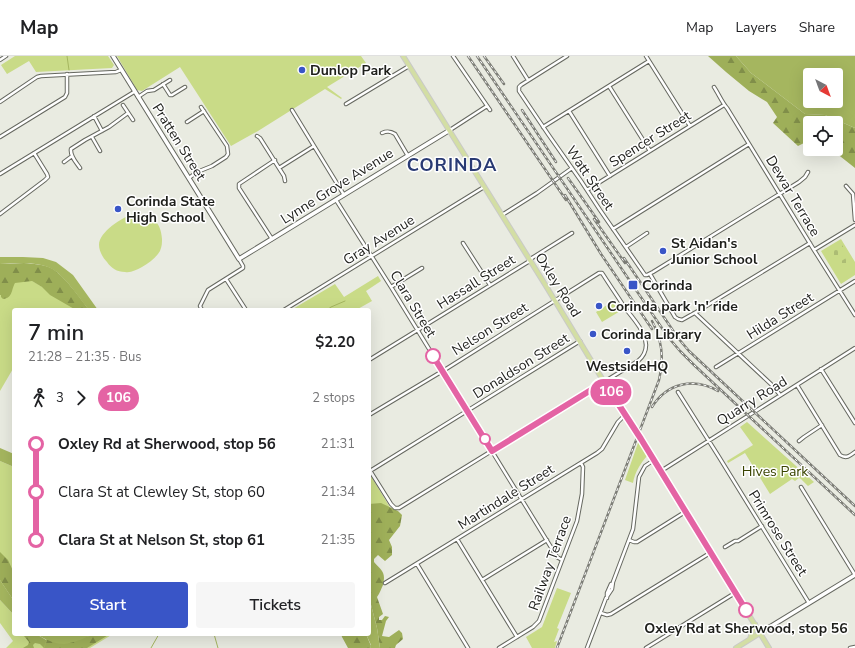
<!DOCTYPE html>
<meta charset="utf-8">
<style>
body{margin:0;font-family:"Nunito Sans",sans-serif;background:#f6f6f6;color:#202124;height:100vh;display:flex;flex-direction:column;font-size:15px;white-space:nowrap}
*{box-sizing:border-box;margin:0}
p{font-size:13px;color:#757577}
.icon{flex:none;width:22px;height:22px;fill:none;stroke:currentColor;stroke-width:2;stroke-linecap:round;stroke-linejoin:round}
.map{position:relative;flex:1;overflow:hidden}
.side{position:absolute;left:12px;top:252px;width:359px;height:328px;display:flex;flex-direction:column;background:#fff;border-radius:4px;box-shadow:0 4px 16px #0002}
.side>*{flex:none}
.badge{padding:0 8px;border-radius:13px;font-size:14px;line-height:26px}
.needle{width:26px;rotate:139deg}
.buttons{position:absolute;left:803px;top:12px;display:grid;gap:8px}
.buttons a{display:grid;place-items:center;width:40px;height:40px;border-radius:4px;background:#fff;box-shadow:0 4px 16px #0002;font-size:20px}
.map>.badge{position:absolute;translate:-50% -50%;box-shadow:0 0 0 2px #fff}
.legs{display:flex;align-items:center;gap:6px;height:44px;padding:0 16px;font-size:13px}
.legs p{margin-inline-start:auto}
.head{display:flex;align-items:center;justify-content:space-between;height:68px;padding:0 16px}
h1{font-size:22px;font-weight:600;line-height:30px}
.button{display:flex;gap:8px;margin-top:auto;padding:8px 16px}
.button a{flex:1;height:46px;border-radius:4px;background:#3955c7;color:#fff;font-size:16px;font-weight:600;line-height:46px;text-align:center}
.button a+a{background:#f6f6f6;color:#202124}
ul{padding:0 16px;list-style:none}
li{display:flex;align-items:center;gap:14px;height:48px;font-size:15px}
li i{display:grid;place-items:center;width:6px;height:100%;margin:0 5px;background:currentColor}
li i::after{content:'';width:10px;height:10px;margin:-5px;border:3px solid;border-radius:50%;background:#fff}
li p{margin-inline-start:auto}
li:first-child i{background:linear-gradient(#0000 50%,currentColor 0)}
li:last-child i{background:linear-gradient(currentColor 50%,#0000 0)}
header{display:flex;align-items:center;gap:24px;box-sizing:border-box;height:56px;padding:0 20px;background:#fff;border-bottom:1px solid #e0e0e0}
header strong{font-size:19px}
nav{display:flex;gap:22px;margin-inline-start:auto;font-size:14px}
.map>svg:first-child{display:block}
</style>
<header>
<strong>Map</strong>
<nav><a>Map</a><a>Layers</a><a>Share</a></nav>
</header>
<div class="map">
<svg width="855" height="592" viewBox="0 0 855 592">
<defs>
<pattern id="forest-firs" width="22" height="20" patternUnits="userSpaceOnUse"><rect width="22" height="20" fill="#9eaf59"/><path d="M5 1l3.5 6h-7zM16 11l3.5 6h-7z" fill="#808e49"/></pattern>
<pattern id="cemetery-stones" width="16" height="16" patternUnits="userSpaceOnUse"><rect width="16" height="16" fill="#c9db87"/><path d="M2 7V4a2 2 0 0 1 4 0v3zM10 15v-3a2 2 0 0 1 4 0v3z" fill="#acbc74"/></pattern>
</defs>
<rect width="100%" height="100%" fill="#e9ebe1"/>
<path fill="#c9db87" d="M15,0H108L114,9L112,12L36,16L29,5L7,18L1,9Z
M117,0H361L366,7L327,31L342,42L341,43L325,33L258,75L231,90L180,11L142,35L137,34Z
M134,158C151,158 161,165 162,183C162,187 162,190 160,195C156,202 149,207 142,211C136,214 131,217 125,216C117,216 111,212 107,206C103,202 99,195 99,189C99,176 122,161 134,158Z
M841,183L855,206V219L841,228L821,195Z
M9,211L81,254H14V311L0,335V212Z
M378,220L381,225L366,235L372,245L356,254H351L350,252L347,254H291L335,228L344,241Z
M615,244L622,254L602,266L596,256Z
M747,366L814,426L808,430L801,423L799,422L795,425L792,423L770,438L745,397L728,407L727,405L753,389L740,371Z
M639,384L647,400C640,408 635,416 633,427L625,424Z
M0,405L14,411V545L0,524Z
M369,417L394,458L369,474Z
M557,532L571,537L557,572L559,573L554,586L557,585L555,592H532L526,581L542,571Z
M0,544L14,559V578H36L46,584L90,580L92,578H113L90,592H6L13,585L0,567Z"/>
<path fill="url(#forest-firs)" d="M708,0H736L751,17L805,58L825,59L855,72V112L831,93H836V67H810V84L798,90L773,67L777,61L767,46L749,35L726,16Z
M24,207C33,208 43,208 51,212C63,218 81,243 89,254H76L50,239L42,231L32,225L15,227C11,234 13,242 3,243L1,241V239H0V208Z
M381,447L398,455L402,459L400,470L389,484L392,491V499L385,505L378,499L374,503V506C382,515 386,516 383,529C381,533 380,537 377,541L383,558L379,561V564H382L385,560L389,561L386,565L382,580L389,581L399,574L402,577L403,583L396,589L395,592H380L377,572L369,541V448Z
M0,496L8,504L14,517V545L0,524Z
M16,578H36L46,584L90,580L92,578H110L87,592H44L40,588L35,587L33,589L34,592H23L28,589L29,586L24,580H17Z
M341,578H366L371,590L370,592H348L342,581Z"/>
<path fill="url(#cemetery-stones)" d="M842,189L852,206L846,210H842L840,206L846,202L844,199L839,201L835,200L831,195Z"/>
<path fill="#a5b65f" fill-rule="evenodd" d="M736,0H855V72L825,59L805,58L751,17ZM810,19H836V45H810Z
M0,201H23L43,202L56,206L73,219L98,254H89C80,243 64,219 52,213C37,205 16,207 0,208Z
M0,392L14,398V411L0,405Z
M0,524L14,545V559L0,544Z
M369,541L377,572L380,592H370L371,589L366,578H369Z
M36,578H92C87,582 70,588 63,588C54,588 43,582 36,578Z"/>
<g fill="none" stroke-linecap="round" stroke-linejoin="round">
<path stroke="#a5b65f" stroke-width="1" d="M67,0L69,14
M327,254L331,251L345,245
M214,578L218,592
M44,592L47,583
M151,592L159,578"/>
<g stroke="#666860" stroke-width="4.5">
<path id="street" d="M453,0L490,54
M513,0L528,24
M567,0L521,29L519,31V35L548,78L581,125L600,154L645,219H647L653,216L799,126L805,121L808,116
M646,0L690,70
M0,4L6,0
M163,28L170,39H172L185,31
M609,30L650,95
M714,31C718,37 723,48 727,52L814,194L855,259
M138,41L147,35L154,34L170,24
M0,46L37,21L41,20L116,16L121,14
M346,48L409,10
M123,49L133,64
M292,54L344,139
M569,55L610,120
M94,60L102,75
M187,66L204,55
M543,71L649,5
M450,74L487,50
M382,77C387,75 390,75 395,78L408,100
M257,80L260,82L284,120L285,125
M0,81L65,41L67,37V18
M92,81L100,95
M64,106L72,100
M80,112C76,106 70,100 71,93L85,84L109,71L128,57
M279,112L314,90
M0,118L134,36
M189,122L197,116L212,110L226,101L228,98L227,90L201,51
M846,130L853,138L855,164
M587,134L724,49
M336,144L391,231L557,501L562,504
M0,158L45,124L48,121L47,118L34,97
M502,159L537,137L572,112
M613,173L749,88
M272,183L239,132V128L275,104
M463,187L490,229
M626,191L647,177
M814,194L855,169
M650,218L675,261L678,263L682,264L698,255L810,187
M226,223L246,254
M391,231L422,212
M202,254L200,250L208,234L243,212V210L239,203
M284,254L484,131
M695,257L773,330L780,339
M369,304L528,206L532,202L572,177
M716,311L855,225
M821,313L855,367
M797,329L840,399C846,403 850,400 855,396
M678,336L719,401L809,547
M369,359L446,313L599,217H602L604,220C611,231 618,241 625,252C633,262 645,275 646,289C646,296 643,301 638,305L399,452H395L391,448L369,413
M799,385L804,381L822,369
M370,415L580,285
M661,415L855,292
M801,431L855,519
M457,483L517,581
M629,484L634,486H637L685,456
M725,491L735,485H738L762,470
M417,508L468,592
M482,524L547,484
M385,527L597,397L602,393L618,366L625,359
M607,542V537L611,528
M601,557L607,559L611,558L710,497
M499,592L533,571L539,565L577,465L582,438L583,411L581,407
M587,592L606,542L612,533L613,526L633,473L639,421L645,410L654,404
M646,592L735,537
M850,592L855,591"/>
</g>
<g stroke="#666860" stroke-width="5.5">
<path id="secondary" d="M113,0L239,203L450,74
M760,577L855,519"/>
</g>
<g stroke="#c9c9c8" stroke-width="6">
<path id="primary" d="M403,0L546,230L615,344L641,383L769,592
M750,583L755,568
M736,592L760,577"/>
</g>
<use href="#street" stroke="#fff" stroke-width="2.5"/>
<use href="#secondary" stroke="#fff" stroke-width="3.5"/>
<use href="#primary" stroke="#d3dea4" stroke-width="4"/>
<g stroke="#7c7d76" stroke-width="2.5">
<path id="rail" d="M468,0L566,144
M477,0L668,281L680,295L694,309L855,459
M484,0L504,28
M522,54L556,106
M568,122L599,166
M565,139L601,198L652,273
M594,163L625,207
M624,202L678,282L689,295L855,450
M652,351C667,327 694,321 718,335
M557,592L659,324C664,304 662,283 652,265"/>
</g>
<use href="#rail" stroke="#fff" stroke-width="1" stroke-dasharray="3" stroke-linecap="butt"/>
</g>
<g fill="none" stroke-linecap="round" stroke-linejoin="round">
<g stroke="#fff" stroke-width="9">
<path id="line-1" d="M433,300L492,395L604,326L641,383L746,554"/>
</g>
<use href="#line-1" stroke="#e463a4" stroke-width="6"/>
</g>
<g fill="#3955c7" stroke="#fff" stroke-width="1.5">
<circle cx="302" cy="14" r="4"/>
<circle cx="118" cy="153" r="4"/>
<circle cx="663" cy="195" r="4"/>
<rect x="628" y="224" width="10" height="10" rx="2"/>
<circle cx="599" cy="250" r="4"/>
<circle cx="593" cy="278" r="4"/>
<circle cx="627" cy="295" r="4"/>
</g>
<g fill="#fff" stroke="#e463a4" stroke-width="2">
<circle cx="433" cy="300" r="7"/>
<circle cx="485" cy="383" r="5"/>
<circle cx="746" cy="554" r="7"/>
</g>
<g text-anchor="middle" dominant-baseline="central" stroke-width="3" stroke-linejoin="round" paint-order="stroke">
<g font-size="14" font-weight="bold" fill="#1e1f1b" stroke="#fff" text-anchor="start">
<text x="310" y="14">Dunlop Park</text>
<text x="126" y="145">Corinda State<tspan x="126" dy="16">High School</tspan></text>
<text x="671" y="187">St Aidan's<tspan x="671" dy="16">Junior School</tspan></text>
<text x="642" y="229">Corinda</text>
<text x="607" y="250">Corinda park 'n' ride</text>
<text x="601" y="278">Corinda Library</text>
<text x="627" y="310" text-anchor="middle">WestsideHQ</text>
</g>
<g font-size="14" fill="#1e1f1b" stroke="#fff">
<text transform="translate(650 83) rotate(-32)">Spencer Street</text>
<text transform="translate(179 86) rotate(58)">Pratten Street</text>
<text transform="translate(590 122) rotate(56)">Watt Street</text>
<text transform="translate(337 130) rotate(-32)">Lynne Grove Avenue</text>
<text transform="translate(793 140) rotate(59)">Dewar Terrace</text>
<text transform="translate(379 184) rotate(-32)">Gray Avenue</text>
<text transform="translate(476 226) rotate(-32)">Hassall Street</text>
<text transform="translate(558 229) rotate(58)">Oxley Road</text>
<text transform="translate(413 248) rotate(59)">Clara Street</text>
<text transform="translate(780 260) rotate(-32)">Hilda Street</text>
<text transform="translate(490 273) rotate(-32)">Nelson Street</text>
<text transform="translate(521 310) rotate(-32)">Donaldson Street</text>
<text transform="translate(752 345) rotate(-32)">Quarry Road</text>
<text transform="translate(506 441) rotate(-32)">Martindale Street</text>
<text transform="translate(778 477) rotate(58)">Primrose Street</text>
<text transform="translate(550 507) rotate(-70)">Railway Terrace</text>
</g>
<g font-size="14" fill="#3a4400" stroke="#fff">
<text x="775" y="415">Hives Park</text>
</g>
<g font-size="14" font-weight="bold" fill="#1e1f1b" stroke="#fff">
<text x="746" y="572">Oxley Rd at Sherwood, stop 56</text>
</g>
<g font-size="18" font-weight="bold" letter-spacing="1" fill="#293a73" stroke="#fff">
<text x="452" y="109">CORINDA</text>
</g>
</g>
</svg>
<div class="buttons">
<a><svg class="needle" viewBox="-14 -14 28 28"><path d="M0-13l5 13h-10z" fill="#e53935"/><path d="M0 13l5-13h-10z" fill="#757577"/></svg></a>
<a><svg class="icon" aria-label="locate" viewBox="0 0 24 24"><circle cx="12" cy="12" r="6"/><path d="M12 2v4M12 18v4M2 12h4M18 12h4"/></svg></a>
</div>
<b class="badge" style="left:611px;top:336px;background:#e463a4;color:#fff">106</b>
<section class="side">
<div class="head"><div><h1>7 min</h1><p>21:28 – 21:35 · Bus</p></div><b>$2.20</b></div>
<div class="legs"><svg class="icon" aria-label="walk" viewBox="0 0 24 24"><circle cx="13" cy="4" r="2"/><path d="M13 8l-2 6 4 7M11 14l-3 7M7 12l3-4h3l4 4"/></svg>3<svg class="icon" aria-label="forward" viewBox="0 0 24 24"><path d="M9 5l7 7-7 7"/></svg><b class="badge" style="background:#e463a4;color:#fff">106</b><p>2 stops</p></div>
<ul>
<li><i style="color:#e463a4"></i><b>Oxley Rd at Sherwood, stop 56</b><p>21:31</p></li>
<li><i style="color:#e463a4"></i><span>Clara St at Clewley St, stop 60</span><p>21:34</p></li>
<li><i style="color:#e463a4"></i><b>Clara St at Nelson St, stop 61</b><p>21:35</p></li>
</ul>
<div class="button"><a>Start</a><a>Tickets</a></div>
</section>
</div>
